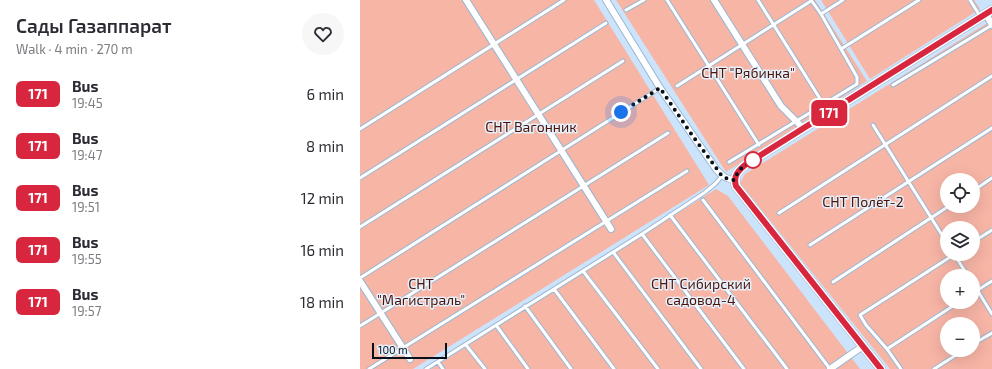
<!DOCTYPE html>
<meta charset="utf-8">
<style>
body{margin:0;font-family:"Exo 2",sans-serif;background:#f7f7f7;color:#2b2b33;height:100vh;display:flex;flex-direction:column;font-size:15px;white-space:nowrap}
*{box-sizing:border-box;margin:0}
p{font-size:13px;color:#7c7c81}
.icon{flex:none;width:22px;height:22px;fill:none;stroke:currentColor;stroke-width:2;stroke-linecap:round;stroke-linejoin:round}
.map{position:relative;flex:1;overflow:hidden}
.sheet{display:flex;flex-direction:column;background:#fff;width:360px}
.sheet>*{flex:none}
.badge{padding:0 8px;border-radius:6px;font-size:14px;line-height:26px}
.tools{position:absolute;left:580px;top:173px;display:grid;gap:8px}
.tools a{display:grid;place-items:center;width:40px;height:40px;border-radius:50%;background:#fff;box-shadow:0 4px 16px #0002;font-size:20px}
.scale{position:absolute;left:12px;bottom:10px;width:75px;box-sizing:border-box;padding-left:4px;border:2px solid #07111a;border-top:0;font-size:11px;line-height:14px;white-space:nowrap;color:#07111a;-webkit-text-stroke:3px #e4f0fb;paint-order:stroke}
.you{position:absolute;width:20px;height:20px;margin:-10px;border:3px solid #fff;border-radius:50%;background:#1a73e8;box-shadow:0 0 0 6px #1a73e833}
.map>.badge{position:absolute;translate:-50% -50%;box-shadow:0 0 0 2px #fff}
.round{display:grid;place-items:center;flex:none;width:42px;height:42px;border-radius:21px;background:#f7f7f7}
.head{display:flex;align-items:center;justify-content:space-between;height:68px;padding:0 16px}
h1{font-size:19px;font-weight:600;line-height:30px}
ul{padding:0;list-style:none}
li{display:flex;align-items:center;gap:12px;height:52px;padding:0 16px}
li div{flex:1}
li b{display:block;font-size:15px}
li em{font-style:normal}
li .badge{min-width:44px;font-weight:700;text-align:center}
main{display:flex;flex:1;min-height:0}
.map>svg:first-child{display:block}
</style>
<main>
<section class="sheet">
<div class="head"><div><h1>Сады Газаппарат</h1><p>Walk · 4 min · 270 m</p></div><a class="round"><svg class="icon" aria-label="heart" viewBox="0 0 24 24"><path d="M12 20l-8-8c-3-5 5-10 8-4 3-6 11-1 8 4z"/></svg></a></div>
<ul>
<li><span class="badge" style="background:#d7263d;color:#fff">171</span><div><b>Bus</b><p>19:45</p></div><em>6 min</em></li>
<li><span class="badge" style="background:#d7263d;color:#fff">171</span><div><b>Bus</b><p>19:47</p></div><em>8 min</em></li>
<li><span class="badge" style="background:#d7263d;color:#fff">171</span><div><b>Bus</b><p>19:51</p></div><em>12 min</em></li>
<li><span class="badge" style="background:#d7263d;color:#fff">171</span><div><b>Bus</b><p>19:55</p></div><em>16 min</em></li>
<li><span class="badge" style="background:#d7263d;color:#fff">171</span><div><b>Bus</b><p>19:57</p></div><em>18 min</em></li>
</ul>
</section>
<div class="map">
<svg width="632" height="369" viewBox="0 0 632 369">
<rect width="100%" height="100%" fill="#cce4fb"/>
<path fill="#f7b5a6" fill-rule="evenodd" d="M0,0H234L349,185L53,369H0Z
M256,0H455L507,81L366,172Z
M461,0H614L620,9L510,79Z
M632,20V369H530L380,183L385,174ZM587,180H613V206H587ZM587,228H613V254H587ZM587,276H613V302H587ZM587,324H613V350H587Z
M356,189L368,196L500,369H71Z"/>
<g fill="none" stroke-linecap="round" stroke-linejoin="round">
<g stroke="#9ab7d2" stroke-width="5">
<path id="lane" d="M307,0L399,145
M398,0L464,105
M610,0L620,16
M266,10L284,0
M461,14L483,0
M481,49L559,0
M533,85L632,25
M317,86L451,1
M513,125L587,243
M0,129L204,0
M369,162L497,84V77L461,14L451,0
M0,178L246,23
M613,191L632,178
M343,200L470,369
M419,213L632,76
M310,215L427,369
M0,227L263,61
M282,234L384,369
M613,242L632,230
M450,245L632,128
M253,252L341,369
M594,254L608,276
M223,271L298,369
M0,278L300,88
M473,282L589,206
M613,283L632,314
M194,289L254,369
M613,293L632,281
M165,306L211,369
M136,325L168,369
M0,326L308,133
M613,344L632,333
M106,345L125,369
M527,349L599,302
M78,362L83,369
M9,369L327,171
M66,369L282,234L344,193L355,184L362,176
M541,369L527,349L506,325L500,315L595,254
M574,369L604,350"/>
</g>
<g stroke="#9ab7d2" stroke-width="8">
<path id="street" d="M106,0L251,229
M246,0L300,88L356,169C362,176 366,179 374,180
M354,0L414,95L421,106L444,129
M626,14L632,25
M0,281L50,359
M470,369L503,346"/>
</g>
<g stroke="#9ab7d2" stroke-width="10">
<path id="secondary" d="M521,369L376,186C373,176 378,171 385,165L632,10"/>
</g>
<use href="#lane" stroke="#fff" stroke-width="3"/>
<use href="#street" stroke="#fff" stroke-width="6"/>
<use href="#secondary" stroke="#fff" stroke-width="8"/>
</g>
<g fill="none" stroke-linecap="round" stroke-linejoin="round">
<g stroke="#fff" stroke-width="9">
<path id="line" d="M521,369L376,186C373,176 378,171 385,165L632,10"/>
</g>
<use href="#line" stroke="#d7263d" stroke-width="6"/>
<path stroke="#07111a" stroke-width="4" stroke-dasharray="0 7.2" d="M261,112L300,88L332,135L362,176L368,179L374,180L379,170L397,158L393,160"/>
</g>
<circle fill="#fff" stroke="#d7263d" stroke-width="2" cx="393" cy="160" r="8"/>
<g text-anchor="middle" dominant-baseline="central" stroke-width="3" stroke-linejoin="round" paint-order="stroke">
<g font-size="14" fill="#4c1308" stroke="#e4f0fb">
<text x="388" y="72">СНТ "Рябинка"</text>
<text x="171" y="126">СНТ Вагонник</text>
<text x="503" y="201">СНТ Полёт-2</text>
<text x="61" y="283">СНТ<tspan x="61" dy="16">"Магистраль"</tspan></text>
<text x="341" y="283">СНТ Сибирский<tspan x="341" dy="16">садовод-4</tspan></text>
</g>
</g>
</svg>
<div class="tools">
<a><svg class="icon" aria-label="locate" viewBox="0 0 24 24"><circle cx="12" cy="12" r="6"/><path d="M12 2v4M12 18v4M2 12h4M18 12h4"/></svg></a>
<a><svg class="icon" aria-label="layers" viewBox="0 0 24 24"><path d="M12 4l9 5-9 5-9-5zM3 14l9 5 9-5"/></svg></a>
<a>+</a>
<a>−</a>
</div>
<div class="scale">100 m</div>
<div class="you" style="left:261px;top:112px"></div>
<b class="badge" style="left:469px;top:113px;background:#d7263d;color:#fff">171</b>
</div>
</main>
